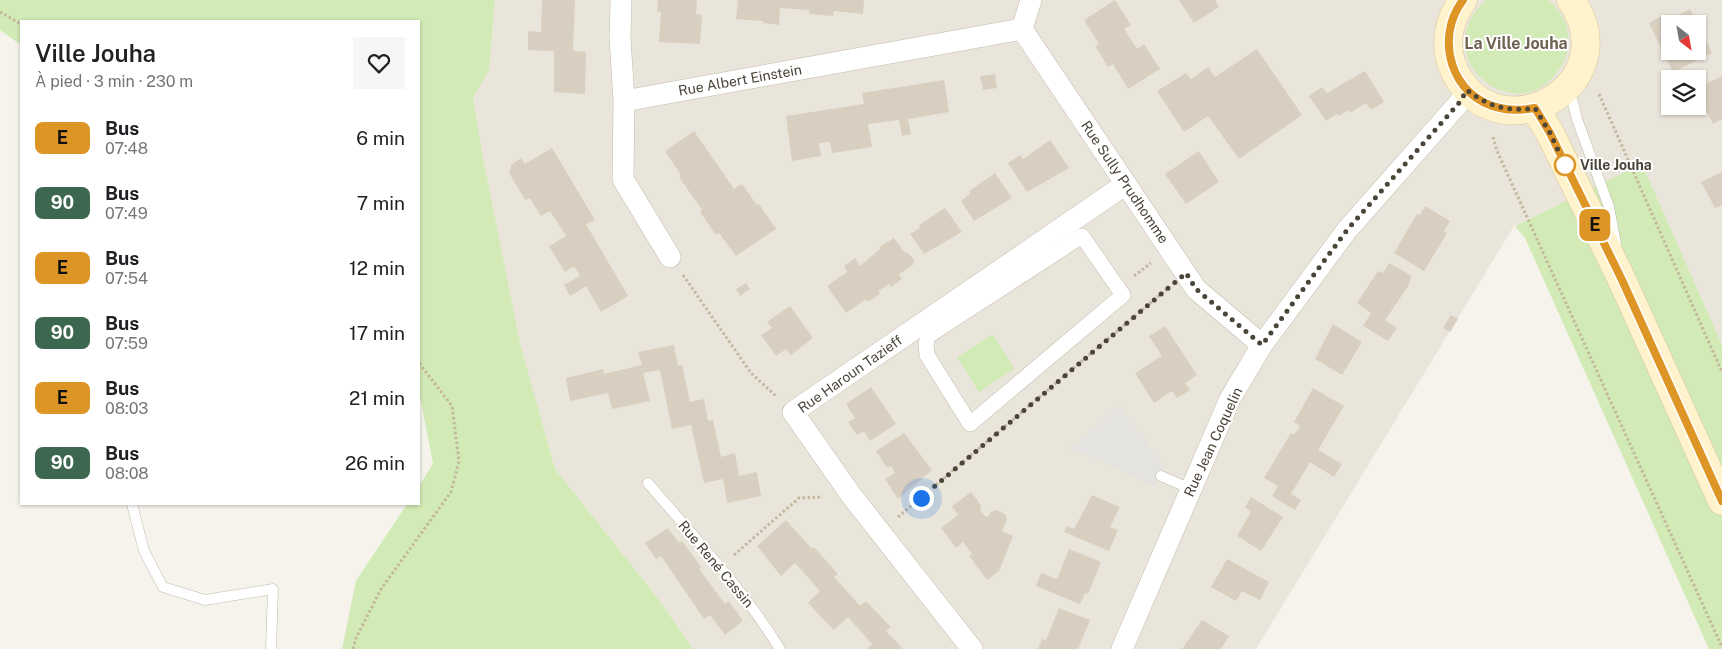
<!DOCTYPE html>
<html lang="fr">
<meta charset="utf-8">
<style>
body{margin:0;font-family:"Public Sans",sans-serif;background:#f6f6f6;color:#202124;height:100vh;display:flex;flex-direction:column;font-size:19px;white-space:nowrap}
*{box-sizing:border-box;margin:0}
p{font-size:16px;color:#757577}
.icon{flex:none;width:28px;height:28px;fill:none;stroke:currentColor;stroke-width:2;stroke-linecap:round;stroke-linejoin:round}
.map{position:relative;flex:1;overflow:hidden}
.panel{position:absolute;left:20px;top:20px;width:400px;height:485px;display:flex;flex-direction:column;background:#fff;border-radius:0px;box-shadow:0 1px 4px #0004}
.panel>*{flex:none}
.badge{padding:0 10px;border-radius:8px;font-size:18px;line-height:32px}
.needle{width:32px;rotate:149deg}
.fabs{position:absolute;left:1661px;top:15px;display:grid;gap:10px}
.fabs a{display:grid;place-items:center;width:45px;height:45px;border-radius:0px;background:#fff;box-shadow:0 1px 4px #0004;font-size:25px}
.you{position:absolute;width:25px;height:25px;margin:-12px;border:4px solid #fff;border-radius:50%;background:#1a73e8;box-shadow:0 0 0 8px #1a73e833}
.map>.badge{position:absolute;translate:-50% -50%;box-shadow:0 0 0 2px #fff}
.round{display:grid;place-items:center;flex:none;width:52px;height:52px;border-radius:0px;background:#f6f6f6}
.overview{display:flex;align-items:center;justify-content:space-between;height:85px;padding:0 15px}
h1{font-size:24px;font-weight:600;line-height:38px}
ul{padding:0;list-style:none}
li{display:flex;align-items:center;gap:15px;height:65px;padding:0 15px}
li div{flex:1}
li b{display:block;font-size:19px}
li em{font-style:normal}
li .badge{min-width:55px;font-weight:700;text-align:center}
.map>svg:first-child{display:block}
</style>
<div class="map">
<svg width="1722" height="649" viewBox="0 0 1722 649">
<rect width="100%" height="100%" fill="#f6f3ec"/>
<path fill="#eae5da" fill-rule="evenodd" d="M495,0H1722V345L1642,165L1514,226L1256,649H693L656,596L555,469L521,347L483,158L473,98L489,70ZM1670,24H1698V51H1670ZM1670,79H1698V106H1670Z"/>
<path fill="#d2eab5" d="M0,0H495L489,70L473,98L483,158L521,347L555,469L656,596L693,649H342L356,581L407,504H419V486L433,464L419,391V21H21V45L0,30Z
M1486,0C1497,0 1540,0 1547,0C1554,3 1558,11 1562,17C1570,29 1571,48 1564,61C1525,139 1420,59 1486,0Z
M1642,164L1722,345V649H1709L1525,238L1515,226Z
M993,334L1014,369L979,392L957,357Z"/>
<path fill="#e5e3e0" d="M1119,405L1165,467L1155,487L1071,448Z"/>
<path fill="#d8cfc1" d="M542,0H575L573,51L586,52L585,94L554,92V51L528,50V31L541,32Z
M658,0H697L696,14L702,15L700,44L659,42L661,12H657Z
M738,0H864L863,14L834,11L833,16L809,14V10L780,8L779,25L763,23V21L736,19Z
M1115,0L1131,25L1124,29L1137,49L1144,44L1160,69L1128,89L1113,64L1108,67L1102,57L1095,46L1099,44L1084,20Z
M1179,0H1217L1215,1L1219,7L1194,23Z
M1690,9L1697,24H1670V51H1698V25L1712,53L1673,72L1649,23L1666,14L1669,20Z
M1257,49L1302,115L1239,159L1208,116L1184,132L1157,91L1186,73L1191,79L1208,67L1215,77Z
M1365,71L1384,102L1371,110L1366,103L1350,113L1348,110L1339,116L1337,114L1326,121L1309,96L1322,87L1327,93Z
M995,74L997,88L983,90L980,76Z
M1722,76V119L1713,124L1698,93V88Z
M944,80L949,112L908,119L911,134L902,136L899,120L868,124L872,147L832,153L830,142L819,143L821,156L792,161L786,116L864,104L862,93Z
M694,131L734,189L742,184L757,205L759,204L776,229L736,256L719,233L716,235L700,212L702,210L679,177L681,175L665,151Z
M1050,140L1069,168L1027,192L1008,163L1020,155L1023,159Z
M552,148L595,220L586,224L628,296L601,312L586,286L570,296L564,285L580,276L574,266L565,272L549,246L566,236L550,211L541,216L530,198L525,200L509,173L511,165L521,158L525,164Z
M1199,151L1219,182L1186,204L1165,174Z
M1722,172V205L1715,208L1701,182Z
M995,173L1012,198L974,221L961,201L970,194L969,191Z
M1425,206L1450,221L1444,231L1447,233L1424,271L1394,253L1417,214L1420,215Z
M945,208L962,232L924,254L910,234L920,228L919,225Z
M894,238L904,252L908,253L914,260L913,265L899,274L902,279L891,287L889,284L878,291L880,294L868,302L866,299L846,313L827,286L847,272L844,266L855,258L860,266L880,249L879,247Z
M1389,263L1412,276L1407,288L1385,320L1397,328L1388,341L1363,326L1371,313L1357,303L1378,271L1383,273Z
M746,283L750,289L740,296L736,289Z
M790,306L813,338L791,355L786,349L776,356L761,335L772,328L767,322Z
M1451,315L1458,319L1450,332L1443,328Z
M1333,324L1362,342L1342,375L1315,359Z
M1165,326L1197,375L1185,383L1190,390L1177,398L1172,391L1154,403L1135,373L1162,356L1149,336Z
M674,345L678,366L682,365L690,402L704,399L708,421L713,420L721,457L735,453L739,476L757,472L761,496L727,503L723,479L704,483L691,425L672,429L660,370L643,373L650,401L612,409L608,393L570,401L566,378L603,369L604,374L642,365L638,352Z
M871,387L896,424L870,441L864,431L857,435L848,422L855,418L846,404Z
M1313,388L1344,406L1318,450L1342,464L1334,477L1310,462L1291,494L1301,500L1295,510L1272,496L1278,486L1264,478L1291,433L1294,435L1300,426L1294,422Z
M904,433L932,470L898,499L885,479L895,473L891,466L887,468L876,451Z
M971,492L981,505L980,510L985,516L988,517L991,512L996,510L1005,514L1007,519L1002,531L1013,536L999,571L987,580L969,556L972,554L963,542L956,548L941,528L958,515L952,506Z
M1092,495L1120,507L1110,527L1118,530L1109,551L1064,532L1067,526L1074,529Z
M1251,497L1283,517L1261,551L1237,536L1251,512L1245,507Z
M786,520L812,549L814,547L838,574L834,577L860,606L866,601L891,627L886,631L903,649H867L872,644L848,617L834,630L808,603L820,591L795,563L781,576L757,546Z
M668,528L679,543L682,541L702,568L699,569L725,604L729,601L743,621L725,635L710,615L704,619L661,556L656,559L645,543Z
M1069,549L1101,562L1088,594L1085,593L1080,604L1036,586L1041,573L1057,579Z
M1227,559L1269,582L1260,600L1242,591L1236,601L1211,587Z
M1059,608L1090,620L1078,649H1038L1042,639L1046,640Z
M1202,620L1229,636L1221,649H1182Z"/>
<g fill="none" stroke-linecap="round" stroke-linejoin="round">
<g stroke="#c2bbae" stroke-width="11">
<path id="service" d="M1569,87L1577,119L1609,207L1616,245
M1161,476L1191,489
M648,483C694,537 743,589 780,649
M132,504L144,551L163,587L205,600L273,589L271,649"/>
</g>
<g stroke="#c2bbae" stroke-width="16">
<path id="pedestrian" d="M1082,236L1123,295L970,424L927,355L926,344L928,336Z"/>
</g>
<g stroke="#c2bbae" stroke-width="22">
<path id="minor" d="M621,0L620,38L624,101
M1031,0L1022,29L1196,289L1262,345
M670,257L623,179L624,101L1022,29
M972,649L851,495L793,412L1126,184
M1122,649L1230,399L1262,345L1347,230L1459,103L1467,90"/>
</g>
<g stroke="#d6c79b" stroke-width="29">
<path id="secondary" d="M1463,0C1449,19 1444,43 1452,65C1490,161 1631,88 1571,0
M1535,108L1550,133L1622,280L1722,501"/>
</g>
<path stroke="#c4b79f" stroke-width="3" stroke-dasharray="2.5 2.5" stroke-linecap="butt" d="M0,12L21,24
M1599,94L1722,372
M1493,137L1497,151L1722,647
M683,275L751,373L776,396
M1134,276L1151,263
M898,517L1168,288
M734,555L799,498L823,497
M353,649L356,638L381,589L451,492L459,461L452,406L419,363"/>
<use href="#service" stroke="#fff" stroke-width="10"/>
<use href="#pedestrian" stroke="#fff" stroke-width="15"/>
<use href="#minor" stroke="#fff" stroke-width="21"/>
<use href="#secondary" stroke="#fff3cd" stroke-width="28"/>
</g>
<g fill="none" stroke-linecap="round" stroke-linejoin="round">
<g stroke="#fff" stroke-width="11">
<path id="line" d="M1463,0C1434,38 1451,98 1500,108C1512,111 1523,110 1535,108L1550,133L1622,280L1722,501"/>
</g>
<use href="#line" stroke="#dd9525" stroke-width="8"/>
<path stroke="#4b4439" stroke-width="5" stroke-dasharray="0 9" d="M921,498L1186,273L1196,289L1262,345L1347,230L1459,103L1467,90C1489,107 1508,112 1535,108L1550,133L1565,165"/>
</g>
<circle fill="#fff" stroke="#dd9525" stroke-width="2.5" cx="1565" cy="165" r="10"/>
<g text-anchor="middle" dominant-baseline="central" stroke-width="4" stroke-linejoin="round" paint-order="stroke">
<g font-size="14" fill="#4b4439" stroke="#fff">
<text transform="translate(740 80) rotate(-10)">Rue Albert Einstein</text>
<text transform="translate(1125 182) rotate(56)">Rue Sully Prudhomme</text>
<text transform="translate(850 374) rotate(-35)">Rue Haroun Tazieff</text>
<text transform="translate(1213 442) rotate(-65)">Rue Jean Coquelin</text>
<text transform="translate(716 564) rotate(50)">Rue René Cassin</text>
</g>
<g font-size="14" font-weight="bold" fill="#4b4439" stroke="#fff" text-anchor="start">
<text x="1580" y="165">Ville Jouha</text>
</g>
<g font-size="16" font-weight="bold" fill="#6e6250" stroke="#fff">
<text x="1516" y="43">La Ville Jouha</text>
</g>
</g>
</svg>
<div class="fabs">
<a><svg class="needle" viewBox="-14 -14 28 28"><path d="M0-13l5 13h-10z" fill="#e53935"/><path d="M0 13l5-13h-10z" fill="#757577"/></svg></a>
<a><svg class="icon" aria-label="layers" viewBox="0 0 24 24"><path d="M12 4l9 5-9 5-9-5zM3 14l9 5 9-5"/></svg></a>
</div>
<div class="you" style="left:921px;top:498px"></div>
<b class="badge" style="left:1595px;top:225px;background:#dd9525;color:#111">E</b>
<section class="panel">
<div class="overview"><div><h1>Ville Jouha</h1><p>À pied · 3 min · 230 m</p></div><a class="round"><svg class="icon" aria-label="heart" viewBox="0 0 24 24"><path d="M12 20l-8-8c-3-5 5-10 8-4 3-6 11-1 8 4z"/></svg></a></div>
<ul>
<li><span class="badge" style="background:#dd9525;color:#111">E</span><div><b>Bus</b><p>07:48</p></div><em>6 min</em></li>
<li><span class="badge" style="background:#3e6750;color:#fff">90</span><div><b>Bus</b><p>07:49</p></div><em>7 min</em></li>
<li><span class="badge" style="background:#dd9525;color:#111">E</span><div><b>Bus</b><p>07:54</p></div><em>12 min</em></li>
<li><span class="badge" style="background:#3e6750;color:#fff">90</span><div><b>Bus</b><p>07:59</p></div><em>17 min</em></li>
<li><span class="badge" style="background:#dd9525;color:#111">E</span><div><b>Bus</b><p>08:03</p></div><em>21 min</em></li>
<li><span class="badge" style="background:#3e6750;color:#fff">90</span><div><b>Bus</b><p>08:08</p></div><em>26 min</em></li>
</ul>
</section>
</div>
